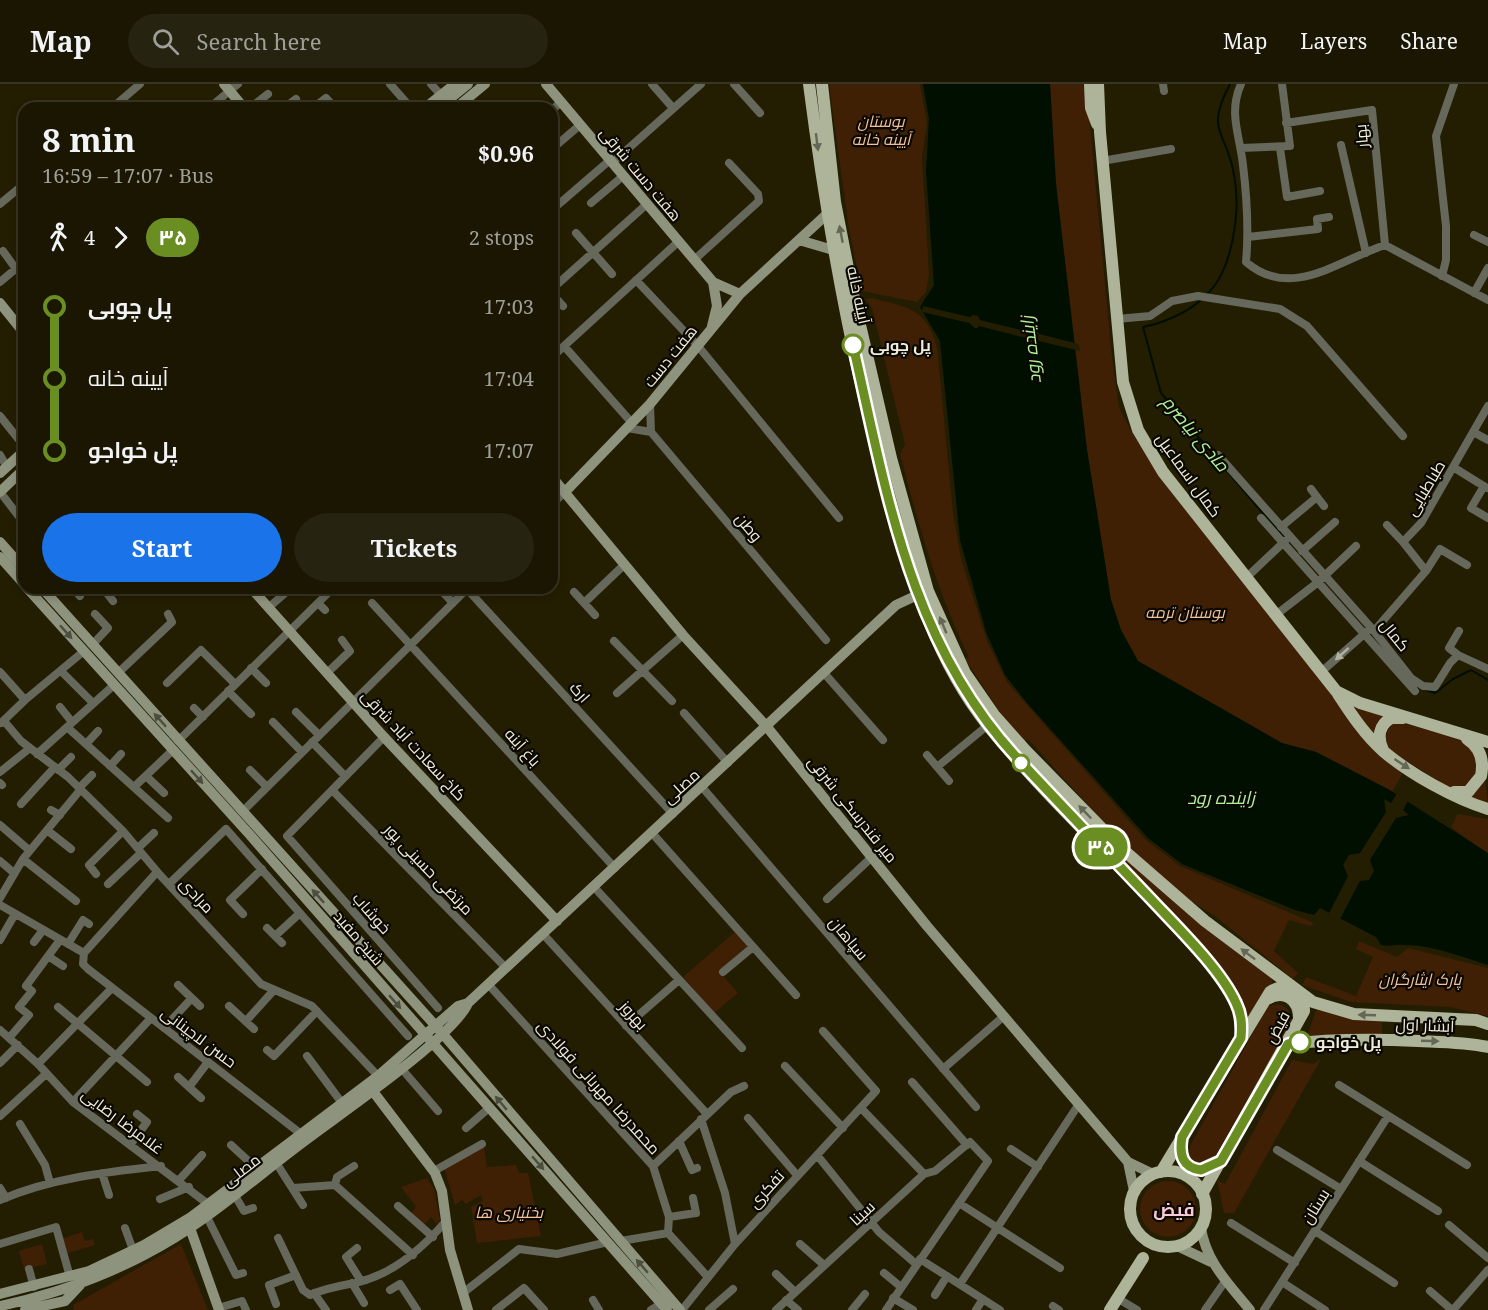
<!DOCTYPE html>
<meta charset="utf-8">
<style>
body{margin:0;font-family:"Noto Serif",Cairo,serif;background:#272311;color:#f1f3f6;height:100vh;display:flex;flex-direction:column;font-size:22px;white-space:nowrap}
*{box-sizing:border-box;margin:0}
p{font-size:20px;color:#9f9f99}
.icon{flex:none;width:33px;height:33px;fill:none;stroke:currentColor;stroke-width:2;stroke-linecap:round;stroke-linejoin:round}
.map{position:relative;flex:1;overflow:hidden}
.panel{position:absolute;left:18px;top:18px;width:540px;height:492px;display:flex;flex-direction:column;background:#1a1602;border-radius:18px;box-shadow:0 3px 9px #0003,0 0 0 2px #383524}
.panel>*{flex:none}
.badge{padding:0 12px;border-radius:20px;font-size:21px;line-height:39px}
.map>.badge{position:absolute;translate:-50% -50%;box-shadow:0 0 0 3px #fff}
.legs{display:flex;align-items:center;gap:9px;height:66px;padding:0 24px;font-size:20px}
.legs p{margin-inline-start:auto}
.overview{display:flex;align-items:center;justify-content:space-between;height:102px;padding:0 24px}
h1{font-size:33px;font-weight:700;line-height:45px}
.cta{display:flex;gap:12px;margin-top:auto;padding:12px 24px}
.cta a{flex:1;height:69px;border-radius:36px;background:#1a73e8;color:#fff;font-size:24px;font-weight:700;line-height:69px;text-align:center}
.cta a+a{background:#272311;color:#f1f3f6}
ul{padding:0 24px;list-style:none}
li{display:flex;align-items:center;gap:21px;height:72px;font-size:22px}
li i{display:grid;place-items:center;width:9px;height:100%;margin:0 8px;background:currentColor}
li i::after{content:'';width:15px;height:15px;margin:-8px;border:4px solid;border-radius:50%;background:#1a1602}
li p{margin-inline-start:auto}
li:first-child i{background:linear-gradient(#0000 50%,currentColor 0)}
li:last-child i{background:linear-gradient(currentColor 50%,#0000 0)}
header{display:flex;align-items:center;gap:36px;box-sizing:border-box;height:84px;padding:0 30px;background:#1a1602;border-bottom:2px solid #383524}
header strong{font-size:28px}
nav{display:flex;gap:33px;margin-inline-start:auto;font-size:21px}
.search{width:420px;height:54px;background:#272311;display:flex;align-items:center;gap:15px;box-sizing:border-box;padding:0 21px;border-radius:33px;color:#9f9f99;font-size:22px}
.map>svg:first-child{display:block}
</style>
<header>
<strong>Map</strong>
<div class="search"><svg class="icon" aria-label="search" viewBox="0 0 24 24"><circle cx="10" cy="10" r="6"/><path d="M15 15l6 6"/></svg>Search here</div>
<nav><a>Map</a><a>Layers</a><a>Share</a></nav>
</header>
<div class="map">
<svg width="1488" height="1226" viewBox="0 0 1488 1226">
<rect width="100%" height="100%" fill="#231d02"/>
<path fill="#3f2005" d="M829,0H920L927,39L922,74L929,190L926,208L917,218L862,207L849,145Z
M1050,0H1086L1111,264L1119,324L1135,354L1209,454L1404,687L1392,708L1316,668L1282,659L1138,577L1121,546L1111,516L1087,366L1056,100Z
M872,214C908,224 926,223 937,263L953,429L961,475L987,557L1007,598L1146,756L1180,782L1314,839L1310,842L1289,836L1274,867L1298,889L1293,895L1216,833L1180,810L1117,753L1028,655L1024,658L1001,630L965,575L969,573C937,508 918,440 900,370L905,360L872,224L865,215Z
M930,527L1028,675L1272,894V899L1248,935L1232,900L1179,836L988,634L958,591Z
M1344,617L1384,631L1374,651Z
M1398,638L1461,655L1474,668L1478,684L1468,702L1448,703L1392,668L1385,662C1385,650 1386,643 1398,638Z
M1485,695L1488,720L1470,713Z
M1458,730L1488,735V770L1451,743Z
M735,848L748,864L720,888L738,909L714,929L683,893Z
M1359,857L1397,873L1408,864L1488,884V932L1450,923L1351,918L1302,901L1306,893L1356,912L1373,873L1356,865Z
M1278,920C1288,923 1290,927 1292,938L1215,1073L1207,1080L1192,1077L1189,1070L1190,1062L1268,922Z
M1317,924L1382,936V951L1307,952Z
M1321,975L1234,1129H1224L1217,1096L1225,1100L1292,976L1313,980Z
M484,1062L487,1083L516,1081L519,1089H528L541,1152L477,1159L471,1123L483,1117L481,1111L466,1120L462,1116L455,1121L444,1083Z
M427,1094L434,1105L440,1136L437,1140L431,1133L424,1141L411,1130L416,1122L401,1103Z
M1140 1125a28 28 0 1 1 56 0a28 28 0 1 1-56 0Z
M82,1148L85,1157L93,1155L95,1161L65,1170L61,1155Z
M42,1160L47,1180L24,1185L19,1167Z
M181,1160L208,1226H74L73,1221Z"/>
<path fill="#000f00" d="M923,0H1050L1056,100L1087,366L1111,516L1121,546L1138,577L1282,659L1316,668L1388,705L1488,769V881C1462,873 1432,861 1405,861C1396,860 1390,863 1381,861L1376,853L1320,824L1314,831L1295,826L1182,780L1148,754L1027,619L1005,591L986,548L960,456L940,257L920,223L934,201L926,87L929,35Z"/>
<path fill="#231d02" d="M923,222L970,233L973,231L978,232L980,236L1029,248L1037,246L1039,250L1079,260L1080,267L1039,257L1030,259L1026,254L979,242L976,245L969,239L922,228Z
M1398,708L1409,715L1403,726L1409,731L1396,734L1370,776L1374,787L1369,796L1360,797L1339,837L1328,831L1348,792L1343,781L1349,771L1360,769L1386,728L1384,715L1391,719Z"/>
<g fill="none" stroke-linecap="round" stroke-linejoin="round">
<path stroke="#000f00" stroke-width="2" d="M1206,211C1233,187 1241,126 1234,91C1227,46 1204,49 1230,0
M1202,215C1187,229 1163,239 1143,243L1161,309L1283,453
M1416,603L1435,609L1453,595L1471,586L1488,596"/>
<path stroke="#65685b" stroke-width="8" d="M390,0L411,24
M431,0L441,11
M652,0L673,24
M734,0L760,29
M1163,0L1164,7
M1241,0C1228,29 1240,52 1243,81C1247,114 1249,145 1246,178C1291,217 1339,176 1385,161L1488,216
M112,24L140,0
M209,24L238,0
M250,24L268,10
M284,24L296,15
M313,24L326,14L335,24
M552,26L561,18
M1286,39L1372,26L1385,161
M1341,61L1366,169
M1241,64L1290,62L1282,0
M1280,64L1287,113L1320,107
M552,65L580,41
M1102,77L1171,65
M612,79L701,0
M591,119L623,92
M0,120L24,100
M552,126L610,76
M576,149L612,190
M1474,151L1488,158
M1248,153L1318,145L1317,135L1329,133
M3,167L16,185
M694,176L759,117L758,110L729,79
M1442,192L1446,176V142L1436,52L1454,0
M636,196L698,262L839,434
M0,198L24,178
M552,205L647,120
M1474,209L1488,184
M552,210L563,222
M1117,235L1150,232L1172,217L1198,212L1280,225L1307,242L1403,352
M564,262L632,339
M552,273L678,158
M23,287L24,286
M0,332L24,362
M627,344L651,348L650,320
M651,348L826,556
M1473,348L1488,356
M0,371L7,383
M1218,371L1374,547L1411,594L1423,602L1435,603L1450,579L1458,571L1488,585
M1453,383L1487,404
M1484,402L1471,424L1488,434
M0,408L24,439
M1317,413L1324,422
M552,420L565,408
M1261,434L1415,607
M1387,441L1403,458
M1281,443L1317,413L1311,405
M1302,467L1335,438
M552,481L556,484
M1426,487L1440,465L1467,481
M1247,493L1285,457
M73,504L80,512
M103,504L113,517
M439,504L453,519
M467,505L673,730
M574,508L595,531
M318,519L325,526
M372,519L615,784
M584,519L625,480
M268,524L291,504
M1277,530L1317,499L1356,462
M1374,547L1426,487L1403,458L1421,439L1488,322
M614,557L672,617
M92,561L108,544L95,530
M1458,571L1449,564L1459,547
M251,584L266,599
M61,587L93,619
M0,588L25,616
M118,589L172,538L168,530
M327,589L350,567L342,556
M824,589L883,656
M1320,589L1371,544
M167,599L201,566L235,600
M228,607L251,630
M617,609L683,551
M60,623L72,638
M194,624L203,633
M296,628L319,651
M684,629L728,679
M4,637L21,657L68,693L123,747L160,791L261,900L312,922L378,992
M273,638L302,668
M1,639L25,616L84,567
M67,643L168,734
M384,653L287,752L438,924
M178,657L329,508
M312,658L345,692
M86,660L98,647
M37,670L114,601
M927,671L949,697
M110,682L121,670
M937,683L988,641
M58,686L71,673
M250,686L267,703
M0,688L30,664
M146,692L164,709
M0,699L2,701
M134,703L173,666
M702,703L976,1023
M79,704L92,691
M332,706L506,884
M21,720L54,684
M51,726L60,731
M242,728L468,504
M0,741L29,766
M47,746L71,765
M652,749L796,911
M138,764L154,749
M23,775L76,817
M0,777L14,789
M96,790L89,781L123,747
M108,800L141,769
M169,800L226,745L408,952
M594,803L742,964
M0,814L23,775L81,705
M827,815L872,773
M0,821L84,869
M243,830L230,816L262,785
M267,844L282,859
M543,850L707,1030
M275,852L300,829
M0,856L15,830
M34,858L43,846
M68,860L83,836L89,840
M84,869L83,880L88,885L305,1053
M84,869L157,788
M48,872L63,882
M723,888L753,863
M488,900L653,1082L669,1133L668,1149L707,1192
M178,901L200,922
M229,922L254,945
M58,923L147,998
M246,937L274,906
M626,942L679,896
M164,944L191,915
M0,946L38,980L73,1018L208,1120
M9,954L29,931L19,923L32,907L26,902L60,856
M267,966L274,972L317,927
M307,972L342,1019
M0,979L18,961
M38,980L112,904
M785,982L843,1044
M401,984L438,1027
M943,985L1004,932
M178,993L201,1014
M912,998L967,1061
M1339,1001L1467,1081
M189,1003L208,978
M73,1018L151,934
M861,1024L924,1090
M0,1032L46,990
M748,1034L796,1090
M701,1035L725,1109L735,1160
M20,1040L45,1081L50,1099
M466,1044L489,1024
M679,1057L692,1086L697,1084
M130,1061L147,1038L137,1030
M231,1061L256,1084
M1011,1065L1038,1083
M1277,1066L1341,1105
M817,1071L879,1148L916,1180
M275,1077L303,1121
M1359,1077L1438,1127
M653,1082L731,1008L744,1002
M434,1087L482,1060
M102,1089L109,1111
M179,1096L202,1071
M335,1101L337,1093L354,1082
M0,1104L6,1114
M293,1104L335,1101L413,1171
M234,1110L244,1127L253,1124
M160,1115L189,1103
M0,1116C51,1094 106,1088 161,1082
M959,1119L1060,1184
M398,1122L433,1153
M206,1131L236,1191L243,1189
M669,1133L696,1129L693,1114
M1231,1139L1295,1179
M1449,1141L1488,1174
M125,1144L133,1166
M1315,1147L1394,1199
M278,1154L303,1206L310,1211C326,1204 339,1202 355,1199C392,1191 422,1165 446,1137
M621,1157L668,1149
M0,1160L56,1143L70,1193
M800,1160L824,1181
M357,1164L346,1173L361,1197
M920,1175L1000,1226
M29,1185L34,1203
M884,1189L901,1203
M776,1190L795,1208
M1282,1198L1325,1226
M352,1199L364,1219
M960,1200L1079,1020
M390,1206L400,1200L417,1226
M1430,1207L1452,1226
M314,1209L326,1226
M463,1209L519,1165L557,1170L608,1158
M935,1211L947,1192
M893,1214L913,1226
M1117,1214L1137,1226
M593,1216L599,1226
M786,1216L798,1226
M276,1220L269,1201L296,1191
M1053,1222L1059,1226
M218,1224L242,1217L246,1226
M496,1226L524,1204L544,1226
M651,1226L661,1220
M682,1226L735,1160L876,1007L823,947
M709,1226L733,1205
M776,1226L924,1090L935,1087L970,1058L988,1077L886,1226
M852,1226L865,1210
M976,1226L983,1215
M1205,1226L1226,1196
M1264,1226L1388,1032
M1453,1226L1488,1186"/>
<path stroke="#8e937e" stroke-width="10" d="M224,0L244,24
M546,0L713,198L740,210
M425,24L455,0
M438,24L468,0
M456,24L485,0
M799,156L833,166
M0,219L24,249
M712,242L717,222L713,198
M0,389L24,367
M552,393L683,551L767,643L927,842L1128,1078L1134,1107
M0,408L24,385
M565,408L650,320L740,210L826,131
M0,458L24,485
M0,473L24,500
M27,504L250,751L667,1226
M42,504L442,949L680,1226
M251,504L384,653L557,837
M372,1006L435,1089L442,1107L450,1166L468,1226
M1128,1078L1153,1090
M190,1144L219,1226
M1201,1144C1206,1178 1229,1200 1250,1226
M1177,1162L1211,1178
M0,1210L89,1187L144,1161L191,1133L378,992L458,922L468,919
M0,1222C52,1211 99,1195 146,1170C202,1142 251,1097 302,1059C337,1032 454,953 468,919L896,521L924,508
M25,1226L65,1217L80,1201"/>
<path stroke="#adb499" stroke-width="12" d="M809,0C827,140 852,279 890,416C913,497 935,576 989,643C1039,704 1098,760 1153,817C1181,847 1216,880 1235,917C1242,929 1242,941 1241,954
M822,0L835,118L854,215L891,374L928,507L965,589L994,631L1026,667L1120,763L1205,837L1313,918L1354,930L1476,936L1488,940
M1090,0L1091,24L1097,40
M1098,0L1100,48L1123,298L1138,346L1163,388L1336,607L1360,619L1488,658
M1338,610C1351,630 1365,651 1383,667C1410,690 1455,715 1488,725
M1383,666C1377,653 1379,641 1391,634H1403
M1454,708H1468L1481,692C1484,677 1481,664 1467,655
M1267,915C1284,905 1299,915 1299,934
M1288,960C1331,955 1374,955 1418,957C1442,958 1465,958 1488,963
M1181,1056C1176,1085 1198,1093 1220,1077
M1130 1125a38 38 0 1 1 76 0a38 38 0 1 1-76 0Z
M1161,1088L1270,908C1287,897 1304,905 1304,927L1202,1110
M1110,1226L1143,1174"/>
</g>
<defs><path id="oneway-solid" d="M-6-.8H1V-3.2L6.5 0L1 3.2V.8H-6Z" transform="scale(1.5)"/></defs>
<g fill="#646755">
<use href="#oneway-solid" transform="translate(817 58) rotate(83)"/>
<use href="#oneway-solid" transform="translate(841 150) rotate(-101)"/>
<use href="#oneway-solid" transform="translate(943 541) rotate(-113)"/>
<use href="#oneway-solid" transform="translate(1402 680) rotate(33)"/>
<use href="#oneway-solid" transform="translate(1085 728) rotate(-134)"/>
<use href="#oneway-solid" transform="translate(1248 870) rotate(-143)"/>
<use href="#oneway-solid" transform="translate(1367 931) rotate(-178)"/>
<use href="#oneway-solid" transform="translate(1430 957) rotate(2)"/>
</g>
<g fill="#4c4e40">
<use href="#oneway-solid" transform="translate(66 548) rotate(48)"/>
<use href="#oneway-solid" transform="translate(160 636) rotate(-132)"/>
<use href="#oneway-solid" transform="translate(197 693) rotate(48)"/>
<use href="#oneway-solid" transform="translate(318 812) rotate(-132)"/>
<use href="#oneway-solid" transform="translate(395 918) rotate(49)"/>
<use href="#oneway-solid" transform="translate(501 1019) rotate(-130)"/>
<use href="#oneway-solid" transform="translate(538 1079) rotate(49)"/>
<use href="#oneway-solid" transform="translate(642 1182) rotate(-131)"/>
</g>
<use fill="#b1b1a2" href="#oneway-solid" transform="translate(1342 570) rotate(138)"/>
<g fill="none" stroke-linecap="round" stroke-linejoin="round">
<g stroke="#fff" stroke-width="14">
<path id="line-1" d="M853,261C887,410 910,560 1019,676C1062,722 1106,768 1150,814C1176,842 1220,884 1236,919C1242,931 1242,942 1241,954L1182,1053C1179,1070 1182,1084 1201,1086L1221,1077L1288,960L1300,958"/>
</g>
<use href="#line-1" stroke="#6b8e23" stroke-width="9"/>
</g>
<g fill="#fff" stroke="#6b8e23" stroke-width="3">
<circle cx="853" cy="261" r="10"/>
<circle cx="1021" cy="679" r="8"/>
<circle cx="1300" cy="958" r="10"/>
</g>
<g text-anchor="middle" dominant-baseline="central" stroke-width="4.5" stroke-linejoin="round" paint-order="stroke">
<g font-size="16" font-style="italic" fill="#f5c098" stroke="#0a0801">
<text x="881" y="37">بوستان<tspan x="881" dy="18">آیینه خانه</tspan></text>
<text x="1185" y="528">بوستان ترمه</text>
<text x="1420" y="895">پارک ایثارگران</text>
<text x="509" y="1128">بختیاری ها</text>
</g>
<g font-size="16" fill="#efecdc" stroke="#0a0801">
<text transform="translate(1361 52) rotate(-95)">بهار</text>
<text transform="translate(641 90) rotate(50)">هفت دست شرقی</text>
<text transform="translate(859 211) rotate(78)">آیینه خانه</text>
<text transform="translate(670 272) rotate(-51)">هفت دست</text>
<text transform="translate(1189 391) rotate(54)">کمال اسماعیل</text>
<text transform="translate(1425 404) rotate(-59)">طباطبایی</text>
<text transform="translate(749 443) rotate(50)">وطن</text>
<text transform="translate(1395 551) rotate(51)">کمال</text>
<text transform="translate(580 608) rotate(48)">ارک</text>
<text transform="translate(414 661) rotate(47)">کاخ سعادت آباد شرقی</text>
<text transform="translate(523 663) rotate(48)">باغ آینه</text>
<text transform="translate(681 702) rotate(-42)">مصلی</text>
<text transform="translate(853 725) rotate(51)">میر فندرسکی شرقی</text>
<text transform="translate(429 785) rotate(46)">مرتضی حسینی پور</text>
<text transform="translate(197 811) rotate(47)">مرادی</text>
<text transform="translate(372 829) rotate(49)">خوشاب</text>
<text transform="translate(359 854) rotate(49)">شیخ مفید</text>
<text transform="translate(849 854) rotate(50)">سپاهان</text>
<text transform="translate(634 931) rotate(48)">بهروز</text>
<text transform="translate(1425 941) rotate(2)">آبشار اول</text>
<text transform="translate(1277 943) rotate(-62)">فیض</text>
<text transform="translate(199 953) rotate(37)">حسن لاچینانی</text>
<text transform="translate(599 1003) rotate(48)">محمدرضا مهربانی فولادی</text>
<text transform="translate(123 1037) rotate(37)">غلامرضا رضایی</text>
<text transform="translate(241 1086) rotate(-37)">مصلی</text>
<text transform="translate(766 1105) rotate(-48)">تفکری</text>
<text transform="translate(1315 1122) rotate(-58)">بستان</text>
<text transform="translate(862 1129) rotate(-43)">سینا</text>
</g>
<g font-size="16" font-weight="bold" fill="#efecdc" stroke="#0a0801" text-anchor="start">
<text x="870" y="261">پل چوبی</text>
<text x="1316" y="958">پل خواجو</text>
</g>
<g font-size="18" font-style="italic" fill="#aff39b" stroke="#0a0801">
<text transform="translate(1030 266) rotate(-97)">زاینده رود</text>
<text transform="translate(1196 349) rotate(50)">مادی نیاصرم</text>
<text x="1221" y="713">زاینده رود</text>
</g>
<g font-size="18" font-weight="bold" fill="#fbc9d8" stroke="#0a0801">
<text x="1174" y="1125">فیض</text>
</g>
</g>
</svg>
<b class="badge" style="left:1101px;top:763px;background:#6b8e23;color:#fff">۳۵</b>
<section class="panel">
<div class="overview"><div><h1>8 min</h1><p>16:59 – 17:07 · Bus</p></div><b>$0.96</b></div>
<div class="legs"><svg class="icon" aria-label="walk" viewBox="0 0 24 24"><circle cx="13" cy="4" r="2"/><path d="M13 8l-2 6 4 7M11 14l-3 7M7 12l3-4h3l4 4"/></svg>4<svg class="icon" aria-label="forward" viewBox="0 0 24 24"><path d="M9 5l7 7-7 7"/></svg><b class="badge" style="background:#6b8e23;color:#fff">۳۵</b><p>2 stops</p></div>
<ul>
<li><i style="color:#6b8e23"></i><b>پل چوبی</b><p>17:03</p></li>
<li><i style="color:#6b8e23"></i><span>آیینه خانه</span><p>17:04</p></li>
<li><i style="color:#6b8e23"></i><b>پل خواجو</b><p>17:07</p></li>
</ul>
<div class="cta"><a>Start</a><a>Tickets</a></div>
</section>
</div>
